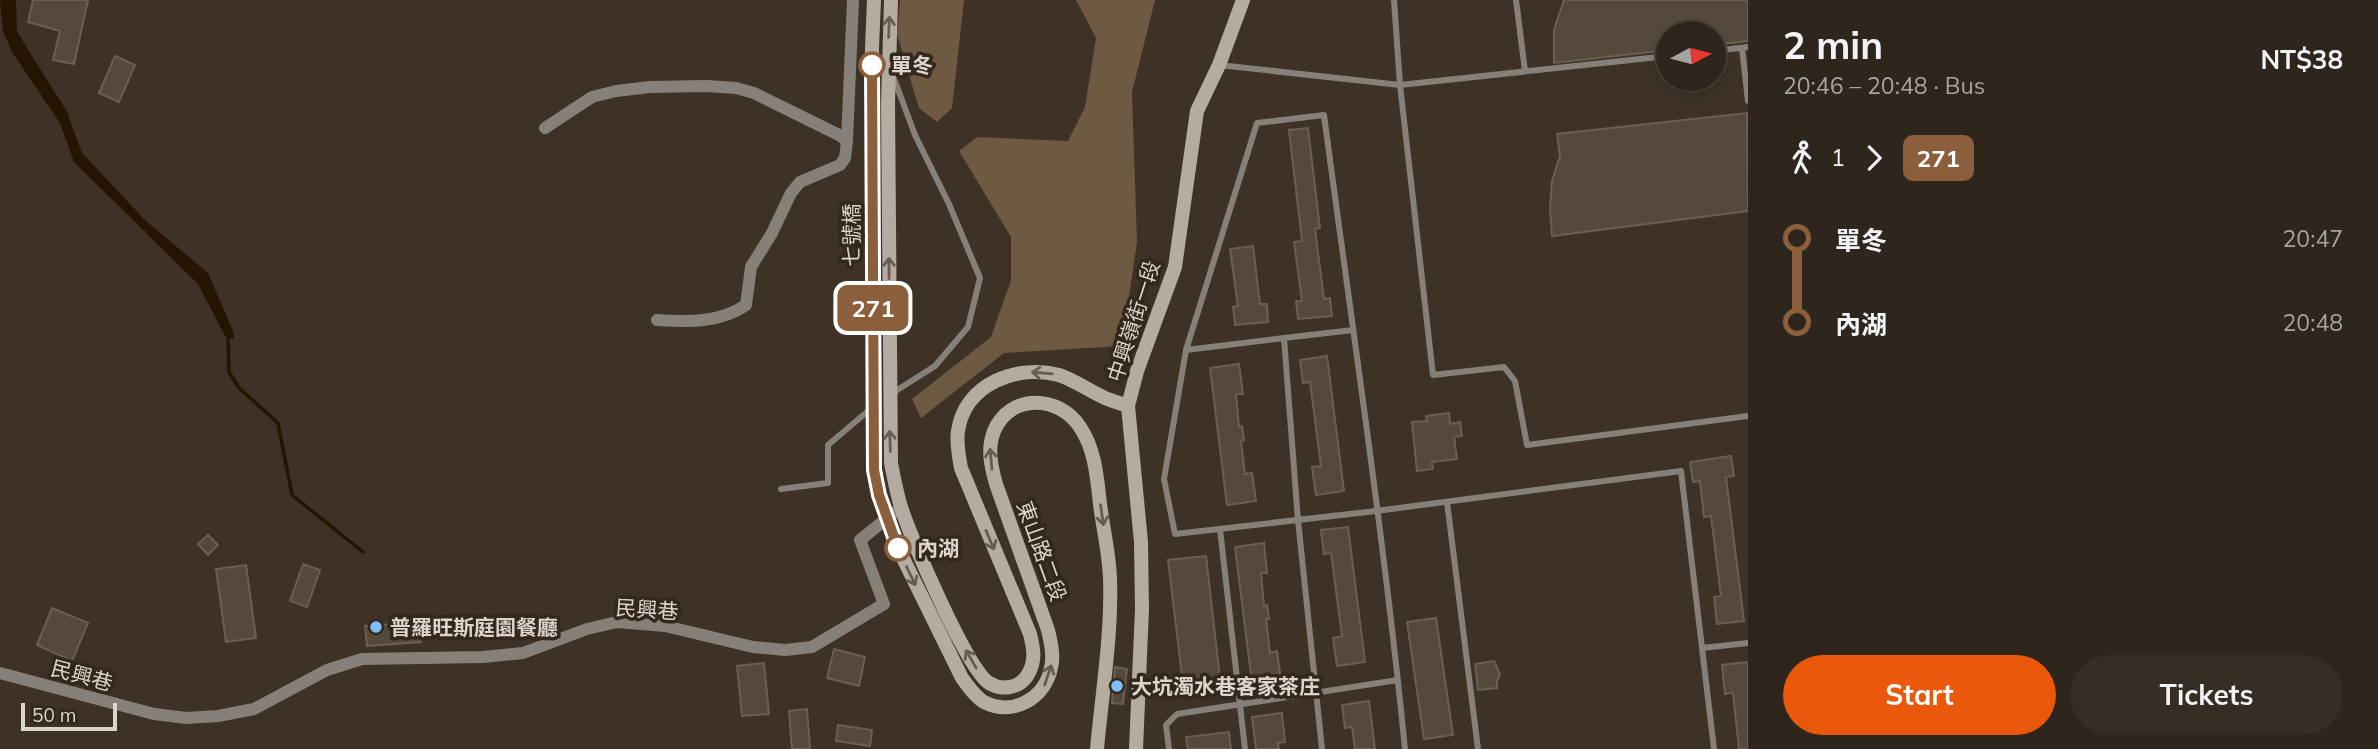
<!DOCTYPE html>
<meta charset="utf-8">
<style>
body{margin:0;font-family:Mulish,"Noto Sans TC",sans-serif;background:#362e25;color:#f1f3f6;height:100vh;display:flex;flex-direction:column;font-size:26px;white-space:nowrap}
*{box-sizing:border-box;margin:0}
p{font-size:23px;color:#a7a5a3}
.icon{flex:none;width:38px;height:38px;fill:none;stroke:currentColor;stroke-width:2;stroke-linecap:round;stroke-linejoin:round}
.map{position:relative;flex:1;overflow:hidden}
.side{display:flex;flex-direction:column;background:#2e261c;width:630px}
.side>*{flex:none}
.badge{padding:0 14px;border-radius:10px;font-size:24px;line-height:46px}
.needle{width:46px;rotate:83deg}
.tools{position:absolute;left:1656px;top:21px;display:grid;gap:14px}
.tools a{display:grid;place-items:center;width:70px;height:70px;border-radius:50%;background:#2e261c;box-shadow:0 4px 10px #0003,0 0 0 2px #49433b;font-size:35px}
.scale{position:absolute;left:21px;bottom:18px;width:96px;box-sizing:border-box;padding-left:7px;border:4px solid #dcd5cd;border-top:0;font-size:19px;line-height:24px;white-space:nowrap;color:#dcd5cd;-webkit-text-stroke:5px #33281b;paint-order:stroke}
.map>.badge{position:absolute;translate:-50% -50%;box-shadow:0 0 0 4px #fff}
.legs{display:flex;align-items:center;gap:10px;height:77px;padding:0 35px;font-size:23px}
.legs p{margin-inline-start:auto}
.overview{display:flex;align-items:center;justify-content:space-between;height:119px;padding:0 35px}
h1{font-size:38px;font-weight:700;line-height:52px}
.button{display:flex;gap:14px;margin-top:auto;padding:14px 35px}
.button a{flex:1;height:80px;border-radius:42px;background:#ea580c;color:#fff;font-size:28px;font-weight:700;line-height:80px;text-align:center}
.button a+a{background:#362e25;color:#f1f3f6}
ul{padding:0 35px;list-style:none}
li{display:flex;align-items:center;gap:24px;height:84px;font-size:26px}
li i{display:grid;place-items:center;width:10px;height:100%;margin:0 9px;background:currentColor}
li i::after{content:'';width:18px;height:18px;margin:-9px;border:5px solid;border-radius:50%;background:#2e261c}
li p{margin-inline-start:auto}
li:first-child i{background:linear-gradient(#0000 50%,currentColor 0)}
li:last-child i{background:linear-gradient(currentColor 50%,#0000 0)}
main{display:flex;flex:1;min-height:0}
.map>svg:first-child{display:block}
</style>
<main>
<div class="map">
<svg width="1748" height="749" viewBox="0 0 1748 749">
<rect width="100%" height="100%" fill="#3d3225"/>
<path fill="#6e5943" d="M900,0H964L952,108L937,122L919,108L897,34Z
M1076,0H1155L1132,92L1137,242L1122,346L1004,353L921,418L912,399L991,337L1011,280V237L959,151L977,137L1068,141L1085,107L1096,38Z"/>
<path fill="#261401" d="M0,0H16L17,32L67,112L82,153L146,221L208,273L233,331L234,339L225,336L198,284L74,162L60,123L12,52L3,31Z"/>
<g fill="none" stroke-linecap="round" stroke-linejoin="round">
<path stroke="#261401" stroke-width="3.5" d="M228,333L229,372L239,388L278,423L292,495L363,552"/>
</g>
<path fill="#55493c" stroke="#6c5f52" stroke-width="2" d="M33,0H88L74,64L53,60L60,31L28,22Z
M1564,0H1748V41L1713,45V33H1668V50L1554,63V30Z
M115,56L135,65L119,102L99,93Z
M1747,113L1748,211L1552,236L1550,209L1552,181L1560,156L1557,134Z
M1308,128L1320,228L1315,229L1324,299L1330,298L1332,316L1298,319L1296,301H1302L1294,242L1302,241L1289,130Z
M1253,246L1260,304H1267L1268,322L1235,325L1233,307L1238,306L1230,249Z
M1327,356L1344,491L1316,495L1312,467L1321,466L1310,382L1303,383L1300,360Z
M1239,364L1243,394H1236L1239,427L1242,426L1244,440L1241,441L1245,474L1252,473L1256,501L1227,505L1210,368Z
M1449,413L1450,424L1460,422L1462,436L1454,437L1457,459L1432,462L1433,469L1417,471L1412,422L1427,421L1426,416Z
M1731,456L1734,476L1726,477L1744,621L1717,624L1714,597L1721,596L1711,516L1704,517L1700,481L1693,482L1690,462Z
M1348,527L1365,662L1337,666L1333,638L1342,636L1331,553L1324,554L1321,530Z
M208,535L218,545L208,555L198,544Z
M1264,543L1267,573H1261L1264,606L1267,605L1269,619H1266L1270,653L1277,651L1281,680L1252,683L1235,547Z
M1206,556L1221,687L1184,692L1168,560Z
M303,564L320,570L307,607L290,601Z
M246,565L256,638L226,642L216,569Z
M52,608L88,623L72,661L37,645Z
M1436,618L1453,735L1424,739L1407,622Z
M420,622L421,642L367,646L365,626Z
M834,649L865,657L859,686L827,678Z
M1494,661L1500,674L1497,682V688L1478,690L1475,664Z
M1748,662V749H1739L1733,693L1725,694L1722,665Z
M764,663L769,714L742,716L737,666Z
M1115,667L1127,669L1123,704L1112,703Z
M1369,701L1375,749H1355L1352,727L1345,728L1342,705Z
M807,709L810,749H792L789,711Z
M1282,713L1285,742L1278,743L1279,749H1256L1252,717Z
M838,725L872,730L870,746L836,741Z
M1229,732L1231,749H1188L1186,737Z"/>
<g fill="none" stroke-linecap="round" stroke-linejoin="round">
<path stroke="#86807a" stroke-width="6" d="M1394,0L1400,85L1433,375L1504,367L1515,381L1527,445L1748,416
M1516,0L1525,71
M1742,48L1748,101
M1713,51L1748,47
M1219,65L1400,85L1668,56
M1284,338L1353,330
M1186,350L1284,338L1298,520L1322,749
M891,394L935,366L968,327L980,278L949,204L915,135L893,76
M781,489L828,483V445L874,406
M1447,502L1478,749
M1220,529L1245,749
M1702,648L1748,643
M1169,749L1166,725L1177,714L1398,680
M1405,749C1384,537 1352,326 1324,115L1257,123L1186,350L1164,479L1175,534L1376,511L1681,471L1714,749"/>
<path stroke="#86807a" stroke-width="12" d="M545,128L592,97L616,91L650,87L707,86L736,88L754,93L839,135L847,141L853,0
M657,320C688,322 720,323 746,305L751,267L772,233L791,193L800,182L840,165L845,158L847,141
M0,673L154,714L186,718L218,716L254,709L327,670L362,659L483,657L523,653L587,629L617,622L665,626L753,647L785,650L812,647L884,604L860,540L895,512"/>
<path stroke="#b5aba1" stroke-width="14" d="M874,0L872,48L875,470L879,495L898,548L962,678C969,687 974,696 984,702C1013,717 1045,698 1051,668C1054,656 1051,643 1048,630L996,484C991,466 987,449 994,431C1010,393 1059,395 1080,427C1095,449 1097,477 1100,504C1103,528 1109,553 1110,578C1112,635 1102,693 1097,749
M891,0L888,104L891,463C894,479 897,495 902,510C912,540 967,669 989,683C1002,691 1019,688 1027,676C1036,662 1034,650 1030,634L961,468C959,456 956,443 958,431C965,383 1018,364 1059,375C1074,380 1088,390 1103,397C1111,401 1120,403 1128,406
M1136,749L1142,609L1141,542L1128,406L1137,371L1175,267L1197,111L1219,65L1243,0"/>
</g>
<defs><path id="oneway-shaft" d="M-6 0H5M1.5-3L5.5 0L1.5 3" fill="none" stroke-width="1.6" stroke-linecap="round" stroke-linejoin="round" transform="scale(1.75)"/></defs>
<g stroke="#675c51">
<use href="#oneway-shaft" transform="translate(889 27) rotate(-88)"/>
<use href="#oneway-shaft" transform="translate(889 268) rotate(-90)"/>
<use href="#oneway-shaft" transform="translate(1042 373) rotate(-175)"/>
<use href="#oneway-shaft" transform="translate(890 441) rotate(-92)"/>
<use href="#oneway-shaft" transform="translate(991 459) rotate(-95)"/>
<use href="#oneway-shaft" transform="translate(1102 515) rotate(82)"/>
<use href="#oneway-shaft" transform="translate(990 540) rotate(67)"/>
<use href="#oneway-shaft" transform="translate(911 576) rotate(65)"/>
<use href="#oneway-shaft" transform="translate(971 659) rotate(-120)"/>
<use href="#oneway-shaft" transform="translate(1048 675) rotate(-71)"/>
</g>
<g fill="none" stroke-linecap="round" stroke-linejoin="round">
<g stroke="#fff" stroke-width="16">
<path id="line-1" d="M872,65L874,470L879,495L898,548"/>
</g>
<use href="#line-1" stroke="#8b5e3c" stroke-width="10"/>
</g>
<g fill="#fff" stroke="#8b5e3c" stroke-width="3.5">
<circle cx="872" cy="65" r="12"/>
<circle cx="898" cy="548" r="12"/>
</g>
<g fill="#7ebef9" stroke="#33281b" stroke-width="2.5">
<circle cx="376" cy="627" r="7"/>
<circle cx="1117" cy="686" r="7"/>
</g>
<g text-anchor="middle" dominant-baseline="central" stroke-width="7" stroke-linejoin="round" paint-order="stroke">
<g font-size="21" font-weight="bold" fill="#dcd5cd" stroke="#33281b" text-anchor="start">
<text x="891" y="65">單冬</text>
<text x="917" y="548">內湖</text>
</g>
<g font-size="21" fill="#dcd5cd" stroke="#33281b">
<text transform="translate(851 235) rotate(-90)">七號橋</text>
<text transform="translate(1133 321) rotate(-72)">中興嶺街一段</text>
<text transform="translate(1042 551) rotate(70)">東山路二段</text>
<text transform="translate(647 609) rotate(4)">民興巷</text>
<text transform="translate(82 675) rotate(15)">民興巷</text>
</g>
<g font-size="21" font-weight="bold" fill="#dcd5cd" stroke="#33281b" text-anchor="start">
<text x="390" y="627">普羅旺斯庭園餐廳</text>
<text x="1131" y="686">大坑濁水巷客家茶庄</text>
</g>
</g>
</svg>
<div class="tools">
<a><svg class="needle" viewBox="-14 -14 28 28"><path d="M0-13l5 13h-10z" fill="#e53935"/><path d="M0 13l5-13h-10z" fill="#a7a5a3"/></svg></a>
</div>
<div class="scale">50 m</div>
<b class="badge" style="left:873px;top:308px;background:#8b5e3c;color:#fff">271</b>
</div>
<section class="side">
<div class="overview"><div><h1>2 min</h1><p>20:46 – 20:48 · Bus</p></div><b>NT$38</b></div>
<div class="legs"><svg class="icon" aria-label="walk" viewBox="0 0 24 24"><circle cx="13" cy="4" r="2"/><path d="M13 8l-2 6 4 7M11 14l-3 7M7 12l3-4h3l4 4"/></svg>1<svg class="icon" aria-label="forward" viewBox="0 0 24 24"><path d="M9 5l7 7-7 7"/></svg><b class="badge" style="background:#8b5e3c;color:#fff">271</b></div>
<ul>
<li><i style="color:#8b5e3c"></i><b>單冬</b><p>20:47</p></li>
<li><i style="color:#8b5e3c"></i><b>內湖</b><p>20:48</p></li>
</ul>
<div class="button"><a>Start</a><a>Tickets</a></div>
</section>
</main>
